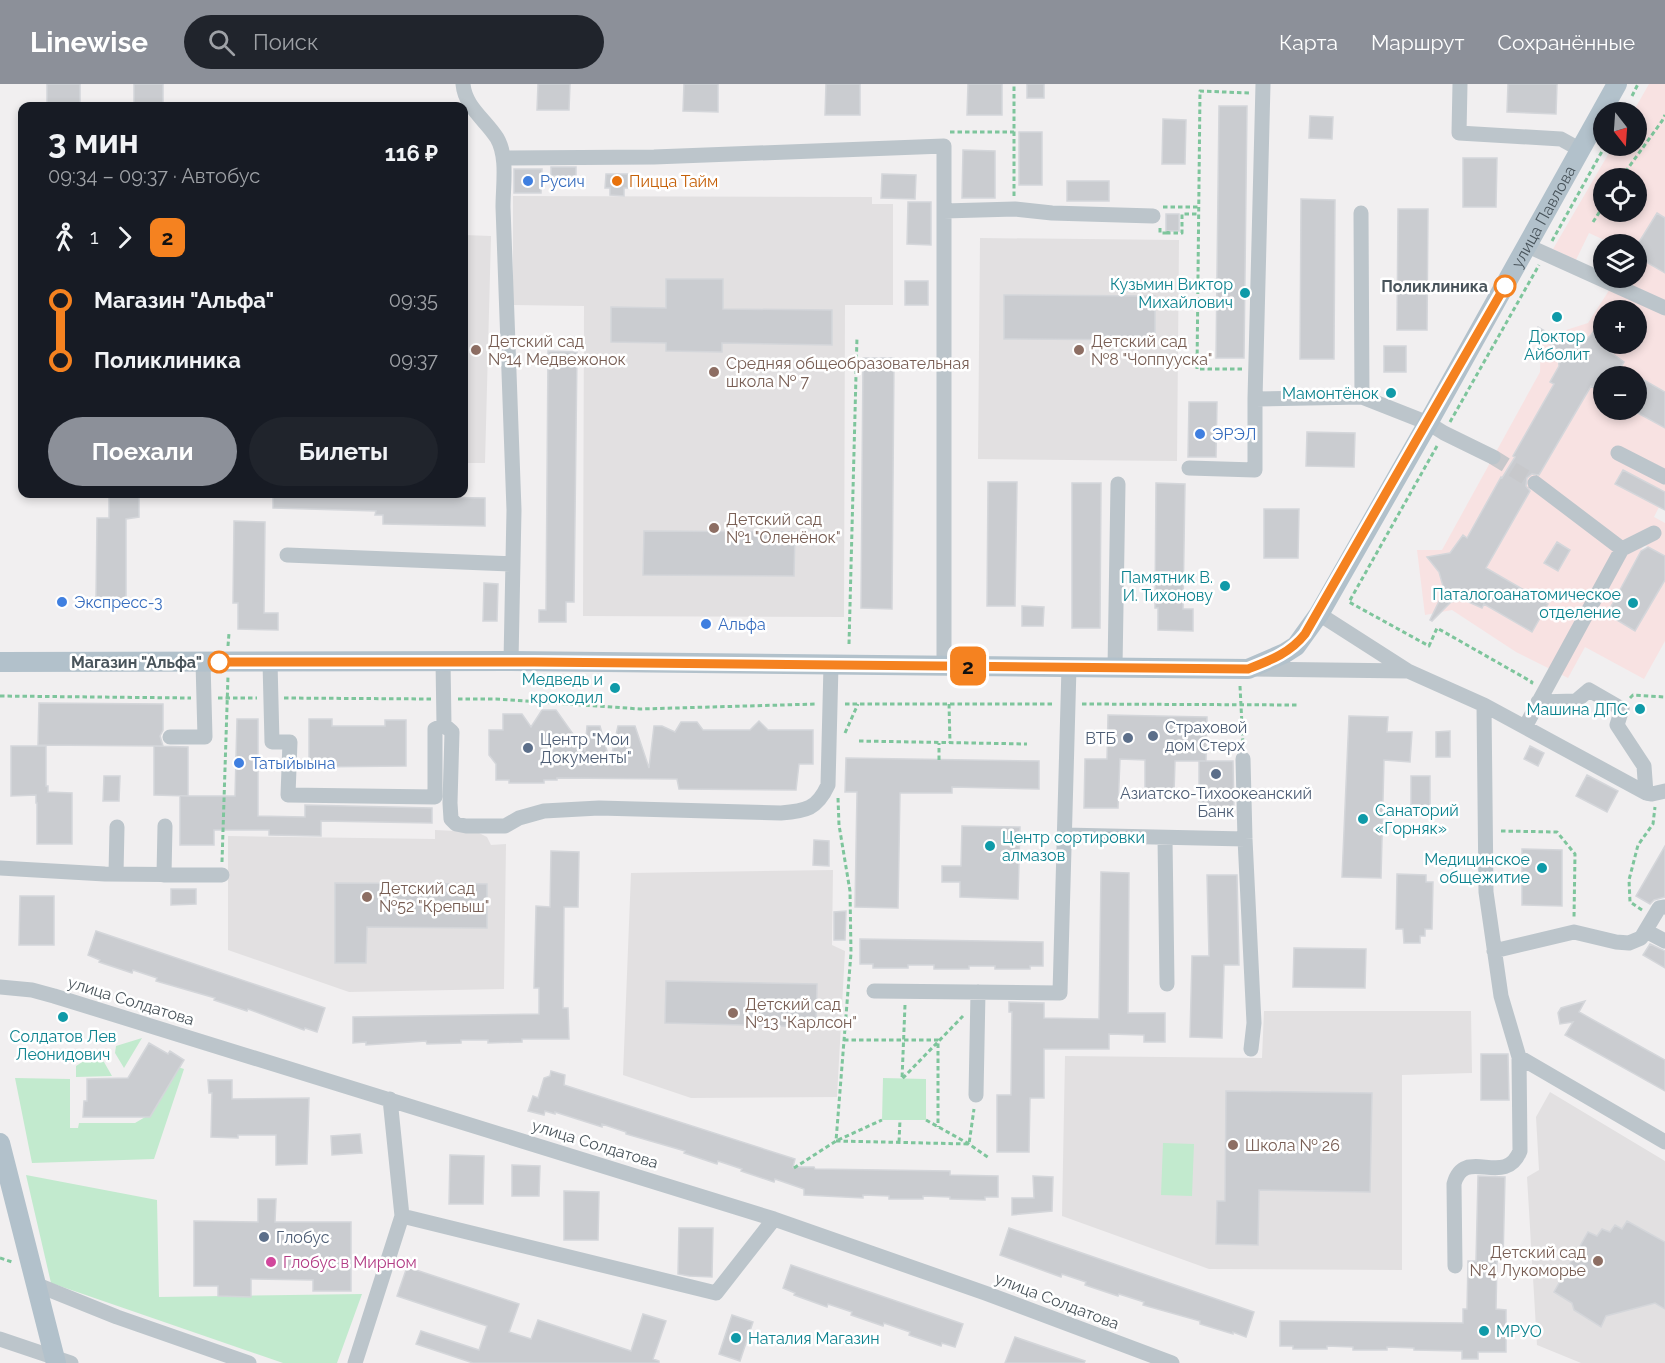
<!DOCTYPE html>
<html lang="ru">
<meta charset="utf-8">
<style>
body{margin:0;font-family:Raleway,sans-serif;background:#20242c;color:#f1f3f6;height:100vh;display:flex;flex-direction:column;font-size:22px;white-space:nowrap}
*{box-sizing:border-box;margin:0}
p{font-size:20px;color:#9ea1a6}
.icon{flex:none;width:33px;height:33px;fill:none;stroke:currentColor;stroke-width:2;stroke-linecap:round;stroke-linejoin:round}
.map{position:relative;flex:1;overflow:hidden}
.drawer{position:absolute;left:18px;top:18px;width:450px;height:396px;display:flex;flex-direction:column;background:#171b24;border-radius:12px;box-shadow:0 3px 9px #0003}
.drawer>*{flex:none}
.badge{padding:0 12px;border-radius:9px;font-size:21px;line-height:39px}
.needle{width:39px;rotate:163deg}
.tools{position:absolute;left:1593px;top:18px;display:grid;gap:12px}
.tools a{display:grid;place-items:center;width:54px;height:54px;border-radius:50%;background:#171b24;box-shadow:0 3px 9px #0003;font-size:30px}
.map>.badge{position:absolute;translate:-50% -50%;box-shadow:0 0 0 3px #fff}
.legs{display:flex;align-items:center;gap:9px;height:66px;padding:0 30px;font-size:20px}
.legs p{margin-inline-start:auto}
.head{display:flex;align-items:center;justify-content:space-between;height:102px;padding:0 30px}
h1{font-size:33px;font-weight:700;line-height:45px}
.primary-button{display:flex;gap:12px;margin-top:auto;padding:12px 30px}
.primary-button a{flex:1;height:69px;border-radius:36px;background:#8c9099;color:#fff;font-size:24px;font-weight:700;line-height:69px;text-align:center}
.primary-button a+a{background:#20242c;color:#f1f3f6}
ul{padding:0 30px;list-style:none}
li{display:flex;align-items:center;gap:21px;height:60px;font-size:22px}
li i{display:grid;place-items:center;width:9px;height:100%;margin:0 8px;background:currentColor}
li i::after{content:'';width:15px;height:15px;margin:-8px;border:4px solid;border-radius:50%;background:#171b24}
li p{margin-inline-start:auto}
li:first-child i{background:linear-gradient(#0000 50%,currentColor 0)}
li:last-child i{background:linear-gradient(currentColor 50%,#0000 0)}
header{display:flex;align-items:center;gap:36px;box-sizing:border-box;height:84px;padding:0 30px;background:#8c9099;color:#fff}
header strong{font-size:28px}
nav{display:flex;gap:33px;margin-inline-start:auto;font-size:21px}
.search{width:420px;height:54px;background:#20242c;display:flex;align-items:center;gap:15px;box-sizing:border-box;padding:0 21px;border-radius:33px;color:#9ea1a6;font-size:22px}
.map>svg:first-child{display:block}
</style>
<header>
<strong>Linewise</strong>
<div class="search"><svg class="icon" aria-label="search" viewBox="0 0 24 24"><circle cx="10" cy="10" r="6"/><path d="M15 15l6 6"/></svg>Поиск</div>
<nav><a>Карта</a><a>Маршрут</a><a>Сохранённые</a></nav>
</header>
<div class="map">
<svg width="1665" height="1279" viewBox="0 0 1665 1279">
<rect width="100%" height="100%" fill="#f1eff0"/>
<path fill="#e2e0e1" d="M513,112L872,113V120H893V221H845L844,533L583,532L584,222L513,221Z
M464,151L491,152L485,379H464Z
M980,154L1179,156L1177,377L978,375Z
M435,746L477,748L487,753L491,761L506,760L504,905L349,908L228,866V752L435,755Z
M833,786L832,861L845,867L837,1013L691,1014L623,991L631,789Z
M1264,927H1471L1472,989L1402,991V1186L1209,1185L1062,1132L1065,972L1262,974Z
M1550,1008L1665,1077V1279H1581L1537,1261L1527,1093L1539,1086L1536,1033Z"/>
<path fill="#f8e2e2" fill-rule="evenodd" d="M1649,0H1665V408L1623,386L1615,399L1659,423L1654,433L1665,439V472L1644,461L1635,477L1665,493V557L1644,595L1585,563L1568,594L1516,568L1452,526L1425,531L1417,466H1442L1540,288L1541,254L1588,239L1617,194H1636V160H1613L1589,149L1576,176L1553,165L1613,62H1636V28H1633ZM1604,94H1636V128H1604ZM1604,226H1636V260H1604ZM1604,292H1636V326H1604Z"/>
<path fill="#c2eace" d="M142,954L124,984L115,969L116,962Z
M90,973L104,978L112,992L76,993V982Z
M178,983L184,985L154,1075L32,1079L15,994L70,995V1044H78L79,1039H135L152,1029Z
M883,994L926,995V1036H882Z
M1163,1059L1194,1060L1192,1112L1161,1111Z
M26,1091L157,1116L159,1213L362,1210L337,1279H283L51,1199Z"/>
<path fill="#caccd0" stroke="#d4d6da" stroke-width="1.5" d="M47,0H80V22H47Z
M134,0H163V22H134Z
M538,0H570L569,26H537Z
M684,0H718V28L683,27Z
M826,0H860V31H825Z
M968,0H1002V31H967Z
M1027,0H1044V14H1027Z
M1508,0H1557L1556,30L1507,28Z
M1219,22H1247L1244,274H1216Z
M1310,32L1333,33L1332,55L1309,54Z
M1163,35L1186,36L1185,80H1162Z
M1019,48H1042V101H1019Z
M963,66L995,67V114H962Z
M1463,74H1497L1496,123H1463Z
M551,83H576V92H551Z
M514,85H542L541,109H514Z
M606,90H628V104H624V112L610,111V104H605Z
M882,90L916,91L915,115L881,114Z
M1067,97H1109V117H1067Z
M1301,115L1335,116L1334,275H1300Z
M908,118H931V161L907,160Z
M1398,125H1428L1427,246H1397Z
M1657,129L1665,134V189L1636,172V163Z
M1166,130H1179V147H1166Z
M666,195H723V225L832,226V261L722,259V268L666,267V259L611,258V223L666,224Z
M905,197H928V221H905Z
M1004,211L1155,212V256L1004,255Z
M1604,233V260L1606,265L1624,278L1621,283L1665,308V344L1636,328V292H1604V309L1591,302L1539,391L1532,390L1527,394L1526,402L1530,407L1486,484L1548,520L1532,548L1484,520L1482,524L1462,515L1451,518L1432,537L1430,536L1442,511L1443,502L1439,488L1427,473L1450,469L1463,451L1467,454L1501,393L1502,394L1515,373L1513,372L1554,300L1550,298L1559,282L1558,269L1537,245L1538,243L1562,257L1572,259L1584,257L1591,251Z
M1384,262H1406V288H1384Z
M548,267L577,268L574,518H566V538H539V526H546Z
M863,274H894L892,525L861,524Z
M1189,318H1217L1216,373H1188Z
M1307,348L1355,349L1354,383L1306,382Z
M1623,386L1665,408V426L1615,400Z
M988,398H1017L1015,522H987Z
M1072,399H1101L1100,544H1072Z
M1156,399L1185,400L1183,525H1193V547L1158,546V524H1155Z
M109,410H139V433L126,435V517L96,516L97,434H109Z
M273,410H376V412L485,414V442L383,440V431H375L376,427L273,424Z
M1264,425H1299L1298,474H1264Z
M234,437L265,438L264,529H278V546L238,545V519H233Z
M644,447L795,448L794,492L643,491Z
M1557,458L1570,466L1558,487L1544,479Z
M1648,463L1665,472V496L1635,547L1607,530L1641,467Z
M484,499L498,500L497,537H483Z
M1022,522L1044,523L1043,542H1022Z
M39,619L163,620V646L160,652L163,662L38,661Z
M542,626H556L585,667L587,642H600L610,678L618,642H635L649,684L654,642H662L675,648L681,638H697L703,646H750L759,637L768,646H813V680H799L796,706L679,705L677,695L557,694V696H544V699H509V696H496V680L489,671V646H503V630H522L531,643Z
M1108,631L1207,633L1206,677H1233L1234,727L1199,726V677H1205H1175L1174,709L1145,708V676L1120,675L1118,724H1084L1085,675H1107Z
M1349,632L1388,633L1387,648H1412L1410,678L1384,676L1381,794L1342,793Z
M237,635H258V732L305,733V721L432,724V739L321,737V752L269,751V746H214V761H180V712H235Z
M309,635H332V642H385V636H406V682L309,683Z
M1450,647V673H1436V648Z
M11,662H46V702H48V708L72,709V760H37V719H36V711L11,712Z
M154,662L188,663V712L154,711Z
M1530,662L1544,669L1538,682L1524,675Z
M846,674L1039,677V705L952,703V709H900L898,824L855,823L857,708H845Z
M1587,691L1618,707L1607,728L1576,712Z
M104,692H120L119,717H103Z
M1411,692H1430V722H1411Z
M962,742L1020,743L1018,815L960,813V798H942V782H961Z
M814,756L829,757V782L813,781Z
M1665,762V813L1654,816L1650,820L1636,812Z
M1522,765L1562,766V822L1522,821Z
M551,767L579,768L578,823H564L563,924H568L569,955H522V958L488,959V956H461V959L427,960L426,957L366,961V958L353,959V933L539,930V904H534L536,822L550,823Z
M1101,788L1129,789L1128,929H1165V958H1144V951L1109,950V965H1044V1014H1030L1029,1068H997V1011H1011L1012,928H1009V918L1044,919V934L1099,935Z
M1397,790L1426,791V798H1433L1432,845H1425V852H1420V859H1404L1403,845H1396Z
M1207,791H1237L1239,881H1224L1222,954L1190,953L1192,872H1209Z
M335,799L487,800V844L367,843L366,879H335Z
M171,805H196V820L171,821Z
M20,812H54V861H19Z
M846,827L845,856H834V828Z
M96,847L325,924L317,948L305,944L304,946L248,925L247,927L214,916L215,914L156,897L157,894L133,886L132,889L99,878L100,876L88,871Z
M860,855L1043,858V882H1030V885H995V882H969V885H934V881H908V884H873V880H860Z
M1650,860L1665,867V884L1643,871Z
M1294,864L1366,865L1365,904L1293,903Z
M666,897L817,900L816,943L665,939Z
M1585,917L1579,928L1665,976V1007L1565,951L1573,938L1560,940L1558,929L1561,924Z
M149,959L168,970L170,967L184,976L150,1033H83L84,1017H87V995L128,994Z
M1481,970H1508L1509,1016H1481Z
M551,987L565,991L564,1001L795,1075L793,1083H814L815,1085L950,1087V1091L998,1092V1113H985V1116L950,1115V1113L923,1112V1115H889V1112L863,1111V1114L804,1111V1105L775,1095L774,1098L741,1087L742,1085L718,1077L717,1080L684,1069L685,1067L626,1050V1048L602,1040V1043L555,1028V1030L545,1027L544,1031L528,1027L533,1012L538,1014L544,994L550,992Z
M208,996H232V1015L309,1014L307,1080L276,1081V1051H238V1054L211,1053L212,1009H209Z
M1226,1007L1372,1009L1370,1108L1259,1106L1258,1161L1216,1160L1217,1117H1225Z
M360,1050L362,1069L332,1071L331,1052Z
M450,1071L484,1072L483,1120H449Z
M512,1081L540,1082L539,1112H512Z
M1033,1092L1053,1093L1052,1127L1012,1131V1114H1034Z
M1478,1092L1505,1093L1503,1177H1497L1496,1225L1506,1226V1268H1478V1275H1462V1267L1414,1266V1264L1387,1263V1266H1353V1263L1327,1262V1265H1293V1262H1280V1237L1463,1239V1225H1467L1468,1177H1476Z
M564,1107L599,1108L598,1156H564Z
M258,1115H276L275,1138H351V1207H313V1196L251,1195V1213L218,1212V1202H194V1137L258,1138Z
M1627,1137L1665,1158V1225L1655,1219L1606,1232L1601,1243L1574,1226L1572,1219L1554,1208L1588,1148L1597,1152L1602,1145L1610,1148L1615,1141L1622,1145Z
M679,1144H713L712,1193L689,1192L678,1190Z
M1009,1144L1254,1228L1246,1253L1233,1248V1250L1200,1240V1237L1143,1221L1144,1218L1119,1210L1118,1212L1085,1201L1086,1198L1062,1190L1061,1193L1000,1171Z
M791,1181L963,1240L955,1263L942,1259L941,1262L909,1251L910,1248L884,1239L883,1242L851,1231L852,1228L828,1220L827,1223L794,1211L795,1209L783,1204Z
M407,1183L519,1220L509,1248L531,1255L538,1236L631,1267L643,1230L666,1237L653,1275L659,1277V1279H473L416,1260L421,1247L479,1266L487,1242L397,1212Z
M732,1231L753,1238L740,1277L719,1270Z
M1015,1253L1085,1277L1084,1279H1005Z"/>
<g fill="none" stroke-linecap="round" stroke-linejoin="round">
<path stroke="#c7c8cb" stroke-width="15" stroke-dasharray="15 8" stroke-linecap="butt" d="M1493,373L1535,399"/>
<path stroke="#7ec59c" stroke-width="3" stroke-dasharray="4.5 3" stroke-linecap="butt" d="M1632,12L1638,0
M950,48H1014
M1621,94L1662,37L1665,31
M1014,112V0
M1163,123H1198
M1593,138L1604,121
M1160,144V149H1168
M1168,147V149H1182V130H1198
M1552,157L1605,62
M1242,285H1197L1200,7L1249,9
M1450,338L1539,181
M1437,362L1349,518L1429,562L1437,544L1532,598L1531,600
M849,560L857,253
M228,562L229,549
M1240,602L1243,661
M0,612L191,614
M218,614H257
M284,614L431,615
M1630,614L1633,611L1665,613
M458,615H496L640,625L817,620
M845,620H1054
M949,620L950,659
M1082,620L1299,621
M845,649L858,620
M859,657L1027,660
M939,676V659
M1501,747L1557,748L1575,770L1574,834
M222,778L228,592
M1642,826L1630,818L1629,796L1638,761L1653,740L1655,723
M905,921L902,995L963,932
M844,956H938V1043
M926,1036L969,1060L989,1074
M838,1056L882,1036
M836,1057L969,1060L974,1025
M899,1058L900,1036
M794,1084L836,1057L851,869L850,807L839,741L838,714
M0,1174L12,1178"/>
<path stroke="#bcc5cb" stroke-width="15" d="M463,0C465,23 485,35 497,54C508,73 503,101 503,123L514,426L511,577
M1263,0L1255,315L1362,313L1428,339L1444,349L1493,373
M1460,0L1459,49L1561,55L1581,66
M504,74L654,73L944,62V582
M944,127L1015,125L1052,129L1153,132
M1361,129L1362,313
M1528,162L1665,224
M1618,369L1665,393
M1189,384L1255,386V315
M1535,399L1622,465
M287,471L513,480
M1319,530L1408,587L1484,621L1486,808L1501,912L1519,973L1665,1058
M443,577L444,641L452,648L450,719L451,735L456,740L466,742H505L519,734L544,727L599,724L781,729C806,727 817,725 828,701L831,581
M270,578L272,658H290L288,711L435,713V645L444,641
M1115,584L1118,400
M1252,585L1408,587
M1538,618L1576,617L1589,606L1622,625L1617,641L1644,682L1646,709
M1484,621L1646,709L1652,710L1665,707
M1525,643L1622,465L1654,449
M170,653H205L203,578
M1243,675L1245,755L1254,939L1251,965
M1064,751L1245,755
M1165,754L1167,900
M0,784L105,790L222,791
M116,790L117,743
M164,791L165,742
M1646,847L1665,857
M1494,867L1574,848L1616,858L1629,859L1641,854L1659,824L1665,823
M0,903L32,906L54,912L774,1135L985,1209L1172,1279
M874,907L1060,909L1069,583
M976,1011L978,908
M390,1015L402,1132L716,1209L774,1135
M1455,1182L1454,1100C1464,1061 1505,1105 1520,1067L1519,973
M35,1200L117,1233L249,1279
M0,1255L71,1279
M355,1279L402,1132"/>
<g stroke="#b2c1cb" stroke-width="20">
<path id="s1" d="M0,578L511,577L1248,585L1285,569L1296,562L1319,530L1428,339L1617,0"/>
<path d="M0,1059L56,1279"/>
</g>
</g>
<g fill="none" stroke-linecap="round" stroke-linejoin="round">
<g stroke="#fff" stroke-width="14">
<path id="line-1" d="M219,578H534L1248,585C1271,576 1290,569 1305,550L1505,202"/>
</g>
<use href="#line-1" stroke="#f58220" stroke-width="9"/>
</g>
<g fill="#3f7fe0" stroke="#fff" stroke-width="2">
<circle cx="528" cy="97" r="6"/>
<circle cx="1200" cy="350" r="6"/>
<circle cx="62" cy="518" r="6"/>
<circle cx="706" cy="540" r="6"/>
<circle cx="239" cy="679" r="6"/>
</g>
<circle fill="#e8710a" stroke="#fff" stroke-width="2" cx="617" cy="97" r="6"/>
<g fill="#fff" stroke="#f58220" stroke-width="3">
<circle cx="1505" cy="202" r="10"/>
<circle cx="219" cy="578" r="10"/>
</g>
<g fill="#0f9aa8" stroke="#fff" stroke-width="2">
<circle cx="1245" cy="209" r="6"/>
<circle cx="1557" cy="233" r="6"/>
<circle cx="1391" cy="309" r="6"/>
<circle cx="1225" cy="502" r="6"/>
<circle cx="1633" cy="519" r="6"/>
<circle cx="615" cy="604" r="6"/>
<circle cx="1640" cy="625" r="6"/>
<circle cx="1363" cy="735" r="6"/>
<circle cx="990" cy="762" r="6"/>
<circle cx="1542" cy="784" r="6"/>
<circle cx="63" cy="933" r="6"/>
<circle cx="1484" cy="1247" r="6"/>
<circle cx="736" cy="1254" r="6"/>
</g>
<g fill="#8d6e63" stroke="#fff" stroke-width="2">
<circle cx="476" cy="266" r="6"/>
<circle cx="1079" cy="266" r="6"/>
<circle cx="714" cy="288" r="6"/>
<circle cx="714" cy="444" r="6"/>
<circle cx="367" cy="813" r="6"/>
<circle cx="733" cy="929" r="6"/>
<circle cx="1233" cy="1061" r="6"/>
<circle cx="1598" cy="1177" r="6"/>
</g>
<g fill="#5c6f8a" stroke="#fff" stroke-width="2">
<circle cx="1153" cy="652" r="6"/>
<circle cx="1128" cy="654" r="6"/>
<circle cx="528" cy="664" r="6"/>
<circle cx="1216" cy="690" r="6"/>
<circle cx="264" cy="1153" r="6"/>
</g>
<circle fill="#d1479c" stroke="#fff" stroke-width="2" cx="271" cy="1178" r="6"/>
<g text-anchor="middle" dominant-baseline="central" stroke-width="5" stroke-linejoin="round" paint-order="stroke">
<g font-size="16" fill="#366cbe" stroke="#fff" text-anchor="start">
<text x="540" y="97">Русич</text>
<text x="1212" y="350">ЭРЭЛ</text>
<text x="74" y="518">Экспресс-3</text>
<text x="718" y="540">Альфа</text>
<text x="251" y="679">Татыйыына</text>
</g>
<g font-size="16" fill="#c56008" stroke="#fff" text-anchor="start">
<text x="629" y="97">Пицца Тайм</text>
</g>
<g font-size="16" fill="#49545b" stroke="#fff">
<text stroke="none"><textPath href="#s1" startOffset="1797">улица Павлова</textPath></text>
<text transform="translate(131 917) rotate(17)">улица Солдатова</text>
<text transform="translate(595 1060) rotate(17)">улица Солдатова</text>
<text transform="translate(1057 1217) rotate(21)">улица Солдатова</text>
</g>
<g font-size="16" fill="#0d838f" stroke="#fff" text-anchor="end">
<text x="1233" y="200">Кузьмин Виктор<tspan x="1233" dy="18">Михайлович</tspan></text>
<text x="1557" y="252" text-anchor="middle">Доктор<tspan x="1557" dy="18">Айболит</tspan></text>
<text x="1379" y="309">Мамонтёнок</text>
<text x="1213" y="493">Памятник В.<tspan x="1213" dy="18">И. Тихонову</tspan></text>
<text x="1621" y="510">Паталогоанатомическое<tspan x="1621" dy="18">отделение</tspan></text>
<text x="603" y="595">Медведь и<tspan x="603" dy="18">крокодил</tspan></text>
<text x="1628" y="625">Машина ДПС</text>
<text x="1375" y="726" text-anchor="start">Санаторий<tspan x="1375" dy="18">«Горняк»</tspan></text>
<text x="1002" y="753" text-anchor="start">Центр сортировки<tspan x="1002" dy="18">алмазов</tspan></text>
<text x="1530" y="775">Медицинское<tspan x="1530" dy="18">общежитие</tspan></text>
<text x="63" y="952" text-anchor="middle">Солдатов Лев<tspan x="63" dy="18">Леонидович</tspan></text>
<text x="1496" y="1247" text-anchor="start">МРУО</text>
<text x="748" y="1254" text-anchor="start">Наталия Магазин</text>
</g>
<g font-size="16" font-weight="bold" fill="#49545b" stroke="#fff" text-anchor="end">
<text x="1488" y="202">Поликлиника</text>
<text x="202" y="578">Магазин "Альфа"</text>
</g>
<g font-size="16" fill="#785e54" stroke="#fff" text-anchor="start">
<text x="488" y="257">Детский сад<tspan x="488" dy="18">№14 Медвежонок</tspan></text>
<text x="1091" y="257">Детский сад<tspan x="1091" dy="18">№8 "Чоппууска"</tspan></text>
<text x="726" y="279">Cредняя общеобразовательная<tspan x="726" dy="18">школа № 7</tspan></text>
<text x="726" y="435">Детский сад<tspan x="726" dy="18">№1 "Оленёнок"</tspan></text>
<text x="379" y="804">Детский сад<tspan x="379" dy="18">№52 "Крепыш"</tspan></text>
<text x="745" y="920">Детский сад<tspan x="745" dy="18">№13 "Карлсон"</tspan></text>
<text x="1245" y="1061">Школа № 26</text>
<text x="1586" y="1168" text-anchor="end">Детский сад<tspan x="1586" dy="18">№4 Лукоморье</tspan></text>
</g>
<g font-size="16" fill="#4e5e75" stroke="#fff" text-anchor="start">
<text x="1165" y="643">Страховой<tspan x="1165" dy="18">дом Стерх</tspan></text>
<text x="1116" y="654" text-anchor="end">ВТБ</text>
<text x="540" y="655">Центр "Мои<tspan x="540" dy="18">Документы"</tspan></text>
<text x="1216" y="709" text-anchor="middle">Азиатско-Тихоокеанский<tspan x="1216" dy="18">Банк</tspan></text>
<text x="276" y="1153">Глобус</text>
</g>
<g font-size="16" fill="#b23c85" stroke="#fff" text-anchor="start">
<text x="283" y="1178">Глобус в Мирном</text>
</g>
</g>
</svg>
<div class="tools">
<a><svg class="needle" viewBox="-14 -14 28 28"><path d="M0-13l5 13h-10z" fill="#e53935"/><path d="M0 13l5-13h-10z" fill="#9ea1a6"/></svg></a>
<a><svg class="icon" aria-label="locate" viewBox="0 0 24 24"><circle cx="12" cy="12" r="6"/><path d="M12 2v4M12 18v4M2 12h4M18 12h4"/></svg></a>
<a><svg class="icon" aria-label="layers" viewBox="0 0 24 24"><path d="M12 4l9 5-9 5-9-5zM3 14l9 5 9-5"/></svg></a>
<a>+</a>
<a>−</a>
</div>
<b class="badge" style="left:968px;top:582px;background:#f58220;color:#111">2</b>
<section class="drawer">
<div class="head"><div><h1>3 мин</h1><p>09:34 – 09:37 · Автобус</p></div><b>116 ₽</b></div>
<div class="legs"><svg class="icon" aria-label="walk" viewBox="0 0 24 24"><circle cx="13" cy="4" r="2"/><path d="M13 8l-2 6 4 7M11 14l-3 7M7 12l3-4h3l4 4"/></svg>1<svg class="icon" aria-label="forward" viewBox="0 0 24 24"><path d="M9 5l7 7-7 7"/></svg><b class="badge" style="background:#f58220;color:#111">2</b></div>
<ul>
<li><i style="color:#f58220"></i><b>Магазин &quot;Альфа&quot;</b><p>09:35</p></li>
<li><i style="color:#f58220"></i><b>Поликлиника</b><p>09:37</p></li>
</ul>
<div class="primary-button"><a>Поехали</a><a>Билеты</a></div>
</section>
</div>
